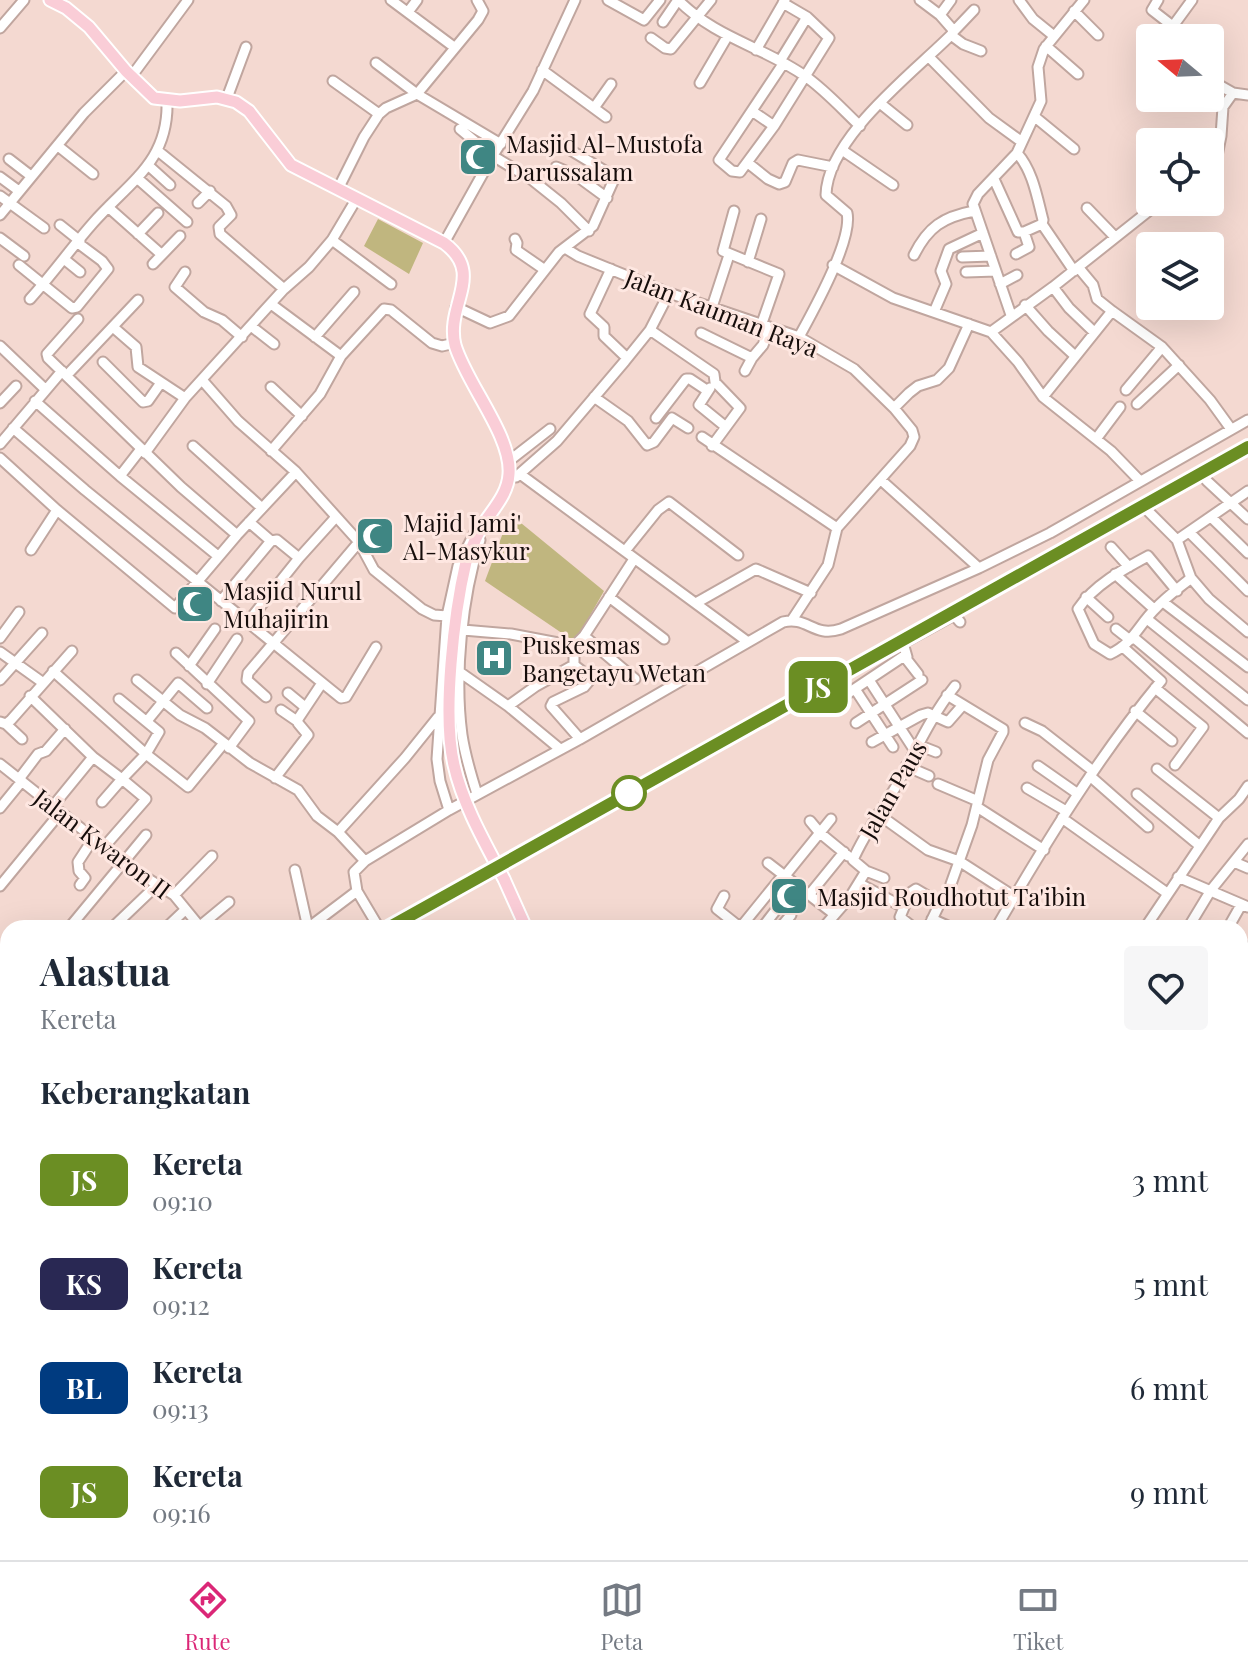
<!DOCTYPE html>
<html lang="id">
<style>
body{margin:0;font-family:"Playfair Display",serif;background:#f6f6f7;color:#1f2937;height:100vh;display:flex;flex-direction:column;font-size:30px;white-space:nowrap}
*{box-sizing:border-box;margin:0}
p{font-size:26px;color:#747a83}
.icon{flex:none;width:44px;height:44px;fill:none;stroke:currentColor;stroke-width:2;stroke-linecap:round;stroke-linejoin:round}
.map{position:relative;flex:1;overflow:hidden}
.side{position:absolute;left:0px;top:920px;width:1248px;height:640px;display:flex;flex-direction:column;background:#fff;border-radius:24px 24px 0 0;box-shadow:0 8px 32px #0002}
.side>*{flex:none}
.badge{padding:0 16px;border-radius:12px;font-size:28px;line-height:52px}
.needle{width:52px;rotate:289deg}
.fabs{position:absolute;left:1136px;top:24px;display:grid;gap:16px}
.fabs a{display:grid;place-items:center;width:88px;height:88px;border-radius:8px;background:#fff;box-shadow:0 8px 32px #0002;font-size:40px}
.map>.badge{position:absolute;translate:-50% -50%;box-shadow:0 0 0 4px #fff}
h2{padding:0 40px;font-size:30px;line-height:72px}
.round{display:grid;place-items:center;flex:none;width:84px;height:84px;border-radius:8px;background:#f6f6f7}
.summary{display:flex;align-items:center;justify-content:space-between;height:136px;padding:0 40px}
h1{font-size:38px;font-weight:700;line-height:60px}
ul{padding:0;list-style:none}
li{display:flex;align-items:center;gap:24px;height:104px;padding:0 40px}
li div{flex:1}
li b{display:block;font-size:30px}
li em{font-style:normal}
li .badge{min-width:88px;font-weight:700;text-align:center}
.tab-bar{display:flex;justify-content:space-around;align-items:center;height:112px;border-top:2px solid #e0e1e3;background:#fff;font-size:22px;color:#747a83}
.tab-bar a{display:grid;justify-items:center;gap:4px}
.tab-bar .selected{color:#db2777}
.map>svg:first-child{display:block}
</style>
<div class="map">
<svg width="1248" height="1560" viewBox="0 0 1248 1560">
<rect width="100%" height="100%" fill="#f4d9d1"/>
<path fill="#c0b67f" d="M378,219L423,243L409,274L364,246Z
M510,514L604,591L575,642L485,581Z"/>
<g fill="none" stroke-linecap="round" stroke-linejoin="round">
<g stroke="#c0a69f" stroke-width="13">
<path id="minor" d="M391,0L454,47
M608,0L644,20L660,0
M920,0L940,15L954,31L951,35
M1019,0L1033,19L1054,36
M1158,0L1152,10L1179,31L1177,38
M1074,11L1098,35
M408,12L417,0
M940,15L951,0
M663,22L678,0C717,39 762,46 805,76C825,90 842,109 860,126
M1173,26L1192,0
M0,28L24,0
M954,31L974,10
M951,35L963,44L981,51
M651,38L665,48L671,49L711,0
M1046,46L1078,74
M756,50L785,0
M929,57L989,118L1022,142
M780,61L807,17
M376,63L417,94L501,144
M783,64L719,160L732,171L740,172L774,126L829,38L807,17L783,3
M542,70L606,117
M131,77L188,0
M1210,80L1233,93
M333,81L379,114
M700,83L727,37
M227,98L246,47
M881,104L907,125
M594,108L611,84
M752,111L774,126
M1035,117L1074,149
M460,129L478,144
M58,146L93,174
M842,150L893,185
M158,151L226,206L231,215L219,227L220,234L284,289
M488,153L531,179L561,203L589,231
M9,159L31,176
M748,163L768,179L779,184L785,182L793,163L798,160L833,167
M149,166L170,185
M556,167L577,176L607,198
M0,177L19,191
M137,178L187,222
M994,179L1018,232H1024L1042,224L1043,220C1037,197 1033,171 1017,153
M338,189L364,137L379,114L386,108L417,94L478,20L483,11L477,0
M1210,191L1221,136L1223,107L1233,93L1248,95
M0,196L44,228
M198,203L210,191
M108,207L161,254
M1087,208L1115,237
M734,211L723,251L779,274L762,323
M0,215L84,113L126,71
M1042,224L1074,271
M60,225L80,241
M138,234L158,213
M0,238L24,256
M515,239L517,243L516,250L545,270
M332,240L391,284
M444,243L492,157L533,91L575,0
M565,248L578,256L669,293L799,337L854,369L894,408L912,430L914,437L910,446L837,528L828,565L792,620
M1016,254L1029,247L1024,232
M914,255C928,227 943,217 974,211
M962,257L991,256
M64,259L80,272
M748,262L761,219
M153,264L180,236
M19,265L72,308L77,307L108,269L102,261L78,243
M833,265L893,298L991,332L1018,362L1043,397L1111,451L1140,481
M611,269L590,314L604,327V336L627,358
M185,272L175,287L204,312L222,320L242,337
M966,272L996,271
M1000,284L1017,275
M1053,287L1069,308L1093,331
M30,299C52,275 71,248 93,223C129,182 169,162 167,101
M271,304L341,356
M1025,305L1048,331L1074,355
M456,307L490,323L509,316L559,252L593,226L615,177L562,145
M712,307L729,255
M1112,311L1162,347L1210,400L1231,429
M934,312L946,284L941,271L949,249L983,233
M1011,315L973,204L978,194L1017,153L1041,101L1038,67L1044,49L1084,0
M78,319L47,354L48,358L181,487L237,535
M251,326L274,344
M113,327L136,347L138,367L185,398
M650,330L714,374L715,382L740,408L712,446
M991,332L1053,287L1150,210C1163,202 1177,206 1192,202
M701,333L752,358L763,345L770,327
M315,337L354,292
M799,337C813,311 853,240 847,213L826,195C827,138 913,73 951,35
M0,346L45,389
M103,362L143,402L148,401L160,384
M745,371L752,358
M67,375L138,300
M203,381L238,421L296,472L359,542L374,570L422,609L434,615L447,616
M271,387L302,416
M710,388L699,405L726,427
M1126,390L1162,347
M594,397L628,421L647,445L654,442L672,418L688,428
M1043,397L1112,311L1097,299L1093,285L1078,267
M35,401L120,476L218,556
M0,403L16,386
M1137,404L1179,365
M894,408L909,393L918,386L937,380L949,368L969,324
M656,418L686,379H690L708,391
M13,428L85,490L341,698L346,697L376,647
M702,437L837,528
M1096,439L1120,407
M0,444L62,371
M193,446L262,508
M271,451L320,394L341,356L384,309L391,310L432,343L442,346L455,343
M145,453L185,398L284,289L309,267L332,240L357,198
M0,458L57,510L175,608L237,535L296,472
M509,461L550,429
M520,474L748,642
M120,476L141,449
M516,477L557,441L625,361L650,330L669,293
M881,480L979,568
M1207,481L1248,519
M1145,508L1177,540L1191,578L1209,599L1248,632
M1212,518L1248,553
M249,522L271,541L277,540L299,558
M1190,533L1248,591
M1177,540L1248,491
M1111,547L1129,567
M31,550L57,510
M625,551L658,510L669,502L738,555
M1115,574L1154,609
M1177,591L1148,556C1122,570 1094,585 1078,609L1094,644L1110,654C1133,644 1139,624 1156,608C1166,597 1179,588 1191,578
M609,597L664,639
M1086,597L1108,617
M221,601L271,541
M1163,602L1248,667
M696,603L756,569L811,593
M1147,619L1248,700
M247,623L299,558L336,517
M1116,629L1130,640
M463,630L511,634L574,646L584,636L634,559
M584,636L635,679
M1133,637L1248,733
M0,638L19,612
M574,646V665L587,675L589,681L584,687L553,702L551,706L580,739
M0,652L42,682
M176,653L249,721L229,748
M907,657L903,643L954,615L960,622
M189,666L215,629
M53,671L146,754L188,787L224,743
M461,673L508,706L536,686L574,665
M0,680L42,633
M137,680L180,715L205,728L250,763L298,790L317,816L338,832L365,861
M869,680L915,751
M207,684L237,639
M1155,688L1203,727L1175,765
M855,689L893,747
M288,693L305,707
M947,695L1003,729V732L988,760L972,825L951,884
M30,696L93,757
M266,697L247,680L248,673L359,542
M841,698L904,656L918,674
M508,706L560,749
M281,710L297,721
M1135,711L1172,741
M147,721L178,683L207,708
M0,722L6,724L11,720L72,651
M856,723L922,680
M1025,723L1042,731L1093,771
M6,724L22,739
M872,742L921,715L928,713L948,722L962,706
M918,745L936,752
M0,764L131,868L174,895L201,928
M906,766L929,776
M1038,766L1078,794
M1157,769L1219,818
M1090,776L1148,827
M275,778L308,735L298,723V719L322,683
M19,779L38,754L46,751L65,729
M938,784L978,801
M1027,788L1066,811
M477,794C471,775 465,755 462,735C454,675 462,597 480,540
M1137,794L1200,846
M53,806L93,757L122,779L102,802
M977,807L1044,850
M0,808L22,781
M449,810L440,781L437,759L447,616L458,566L475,532
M878,814L928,850L959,861L1015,897
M1062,818L1167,893
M810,821L820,833
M338,832L405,758L438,717
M820,833L848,856
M104,847L146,799L122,779L146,754L159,732L119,699
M1234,862L1248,868
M768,863L834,914
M295,870L308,928L357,891
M866,871L884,878
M784,877L831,819
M1178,877L1248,907
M860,884L903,907
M80,885L85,878L79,871L78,862L93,839
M0,886L60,813
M174,895L212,856
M809,895L844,852
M724,896L717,909L741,928
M788,908L802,890
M932,919L950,927
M200,926L229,902
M69,928L146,835
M112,928L158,884
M166,928L185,910
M379,928L357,891L354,872L365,861L449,810L580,739L783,622C808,616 813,638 841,629L979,568L1050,533L1248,420
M740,928L779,880
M762,928L779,906
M780,928L791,915
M823,928L850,897L866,871L853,860C865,832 883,809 898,783C916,750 931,716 955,686
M914,928L900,917L910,893L916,889L938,902V907L928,928
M996,928C1046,842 1098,757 1161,681L1124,648
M1145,928L1219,818L1239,799L1248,786
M1188,928L1211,890L1248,844
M1228,928L1241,905
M1240,944L1248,948
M0,977L8,965
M1240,978L1248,960
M0,1013L8,1019
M1240,1027L1248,1029
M0,1037L8,1041
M1240,1061L1248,1040
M0,1062L8,1068
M0,1115L8,1111
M1240,1118L1248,1122
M1240,1154L1248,1157
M1240,1182L1248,1186
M1240,1315L1248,1295
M0,1383L8,1370
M1240,1386L1245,1388
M1240,1437L1248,1440
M0,1438L8,1443
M1240,1493L1248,1497
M20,1552L21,1560
M182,1552L202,1560
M345,1552L357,1560
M398,1552L414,1560
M461,1552L471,1560
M717,1552L721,1560
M727,1552L741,1560
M1028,1552L1041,1557L1050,1552
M1139,1552L1157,1560
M77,1559L78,1560
M160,1560L165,1552
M271,1560L276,1552
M301,1560L308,1552
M371,1560L376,1552
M420,1560L426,1552
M513,1560L515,1552
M574,1560L579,1552
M679,1560L680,1552
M950,1560L954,1552
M1011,1560L1016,1552
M1109,1560L1110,1552
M1231,1560L1236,1552"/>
</g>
<g stroke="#fff" stroke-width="15">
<path id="major" d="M50,0L66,8L89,27L126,71L154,98L180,101L217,97L236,102L249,111L291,165L444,243C486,274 445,305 455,345C466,383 512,436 509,474C508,495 491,511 481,528C475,539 471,550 466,562
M504,879L526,928
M1240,1329L1248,1332"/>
</g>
<use href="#minor" stroke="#fff" stroke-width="9"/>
<use href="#major" stroke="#facdd7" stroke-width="11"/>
<g stroke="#6e5e59" stroke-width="5">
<path id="rail" d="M379,928L1248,441
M0,1145L8,1140"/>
</g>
<use href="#rail" stroke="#fee7e1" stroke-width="2" stroke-dasharray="6" stroke-linecap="butt"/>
<g stroke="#fff" stroke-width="15" stroke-linecap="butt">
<path id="major-bridge" d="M466,562C454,613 442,715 454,765C463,805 485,843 504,879"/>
</g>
<use href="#major-bridge" stroke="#facdd7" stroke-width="11"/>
</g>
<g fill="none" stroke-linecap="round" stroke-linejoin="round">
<g stroke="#fff" stroke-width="18">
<path id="line" d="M388,928L1248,447"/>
</g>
<use href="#line" stroke="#6b8e23" stroke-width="12"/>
</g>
<defs>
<g id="mosque-square" transform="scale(2)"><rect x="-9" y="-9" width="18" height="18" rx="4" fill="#3f8683" stroke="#fee7e1"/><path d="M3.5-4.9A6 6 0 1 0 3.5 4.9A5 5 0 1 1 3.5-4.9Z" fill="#fff"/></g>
<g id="hospital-square" transform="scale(2)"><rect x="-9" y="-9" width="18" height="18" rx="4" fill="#3f8683" stroke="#fee7e1"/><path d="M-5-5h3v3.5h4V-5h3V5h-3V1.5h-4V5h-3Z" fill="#fff"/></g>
</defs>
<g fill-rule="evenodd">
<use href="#mosque-square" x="478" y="157"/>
<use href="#mosque-square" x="375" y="536"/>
<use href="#mosque-square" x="195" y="604"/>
<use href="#hospital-square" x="494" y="658"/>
<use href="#mosque-square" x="789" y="896"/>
</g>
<circle fill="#fff" stroke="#6b8e23" stroke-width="4" cx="629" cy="793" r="16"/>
<g text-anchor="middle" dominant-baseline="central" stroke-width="6" stroke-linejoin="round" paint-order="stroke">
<g font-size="24" fill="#160d0b" stroke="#fee7e1" text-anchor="start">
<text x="506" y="143">Masjid Al-Mustofa<tspan x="506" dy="28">Darussalam</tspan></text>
<text x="403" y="522">Majid Jami'<tspan x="403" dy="28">Al-Masykur</tspan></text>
<text x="223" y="590">Masjid Nurul<tspan x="223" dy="28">Muhajirin</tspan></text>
<text x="522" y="644">Puskesmas<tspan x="522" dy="28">Bangetayu Wetan</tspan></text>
<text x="817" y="896">Masjid Roudhotut Ta'ibin</text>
</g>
<g font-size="24" fill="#160d0b" stroke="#fee7e1">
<text transform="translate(722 312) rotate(21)">Jalan Kauman Raya</text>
<text transform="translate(892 789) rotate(-60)">Jalan Paus</text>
<text transform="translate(103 843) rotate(37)">Jalan Kwaron II</text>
</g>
</g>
</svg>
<div class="fabs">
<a><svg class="needle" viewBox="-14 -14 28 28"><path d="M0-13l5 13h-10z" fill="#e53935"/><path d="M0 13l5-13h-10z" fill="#747a83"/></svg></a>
<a><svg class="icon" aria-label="locate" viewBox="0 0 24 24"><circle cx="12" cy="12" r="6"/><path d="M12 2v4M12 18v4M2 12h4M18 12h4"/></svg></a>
<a><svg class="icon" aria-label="layers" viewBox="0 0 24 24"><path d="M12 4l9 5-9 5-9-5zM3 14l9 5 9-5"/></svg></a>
</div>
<b class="badge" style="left:818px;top:687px;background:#6b8e23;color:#fff">JS</b>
<section class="side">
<div class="summary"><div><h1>Alastua</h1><p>Kereta</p></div><a class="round"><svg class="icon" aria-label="heart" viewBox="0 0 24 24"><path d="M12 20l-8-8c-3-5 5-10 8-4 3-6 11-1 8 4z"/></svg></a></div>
<h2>Keberangkatan</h2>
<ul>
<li><span class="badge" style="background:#6b8e23;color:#fff">JS</span><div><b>Kereta</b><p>09:10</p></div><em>3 mnt</em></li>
<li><span class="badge" style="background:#292853;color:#fff">KS</span><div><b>Kereta</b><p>09:12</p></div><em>5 mnt</em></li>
<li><span class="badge" style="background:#003b80;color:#fff">BL</span><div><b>Kereta</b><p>09:13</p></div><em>6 mnt</em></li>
<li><span class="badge" style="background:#6b8e23;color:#fff">JS</span><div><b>Kereta</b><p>09:16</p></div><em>9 mnt</em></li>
</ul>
</section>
</div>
<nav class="tab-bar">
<a class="selected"><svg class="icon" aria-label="directions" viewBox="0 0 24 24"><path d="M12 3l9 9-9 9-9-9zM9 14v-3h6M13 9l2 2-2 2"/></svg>Rute</a>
<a><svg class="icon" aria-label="map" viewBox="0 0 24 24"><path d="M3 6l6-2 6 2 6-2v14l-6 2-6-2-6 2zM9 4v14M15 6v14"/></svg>Peta</a>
<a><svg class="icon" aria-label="tickets" viewBox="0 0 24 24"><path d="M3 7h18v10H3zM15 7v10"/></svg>Tiket</a>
</nav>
